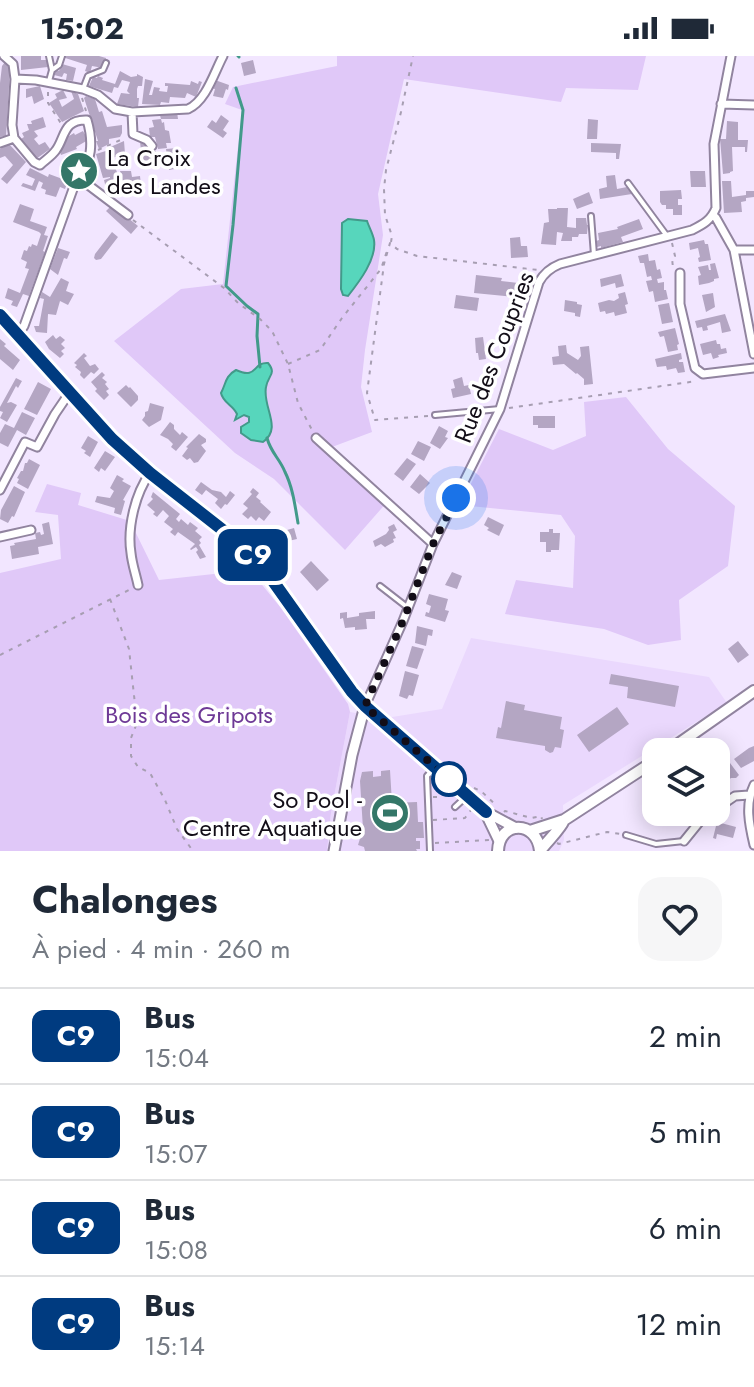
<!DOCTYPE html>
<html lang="fr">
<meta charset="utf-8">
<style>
body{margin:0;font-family:Jost,sans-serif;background:#f6f6f7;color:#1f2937;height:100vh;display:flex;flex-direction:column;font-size:30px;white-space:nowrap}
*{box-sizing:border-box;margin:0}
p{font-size:26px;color:#747a83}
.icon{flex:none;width:44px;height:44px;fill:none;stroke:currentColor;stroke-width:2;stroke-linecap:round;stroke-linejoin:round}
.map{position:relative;height:795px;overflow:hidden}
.sheet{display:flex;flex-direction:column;background:#fff;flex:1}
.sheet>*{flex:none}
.badge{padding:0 16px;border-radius:12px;font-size:28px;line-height:52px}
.buttons{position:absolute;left:642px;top:682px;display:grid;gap:16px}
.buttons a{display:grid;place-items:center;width:88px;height:88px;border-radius:16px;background:#fff;box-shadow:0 4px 20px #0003;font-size:40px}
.you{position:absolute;width:40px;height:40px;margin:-20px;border:6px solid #fff;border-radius:50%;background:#1a73e8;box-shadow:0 0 0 12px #1a73e833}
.map>.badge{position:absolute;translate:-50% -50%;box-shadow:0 0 0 4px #fff}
.round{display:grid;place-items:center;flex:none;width:84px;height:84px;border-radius:24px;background:#f6f6f7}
.headline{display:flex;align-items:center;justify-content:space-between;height:136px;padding:0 32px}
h1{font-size:38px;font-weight:700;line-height:60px}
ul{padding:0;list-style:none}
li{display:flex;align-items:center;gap:24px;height:96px;padding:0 32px;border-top:2px solid #e0e1e3}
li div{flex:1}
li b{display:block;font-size:30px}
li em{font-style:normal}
li .badge{min-width:88px;font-weight:700;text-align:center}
.status{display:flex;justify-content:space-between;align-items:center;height:56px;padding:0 40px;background:#fff;direction:ltr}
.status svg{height:22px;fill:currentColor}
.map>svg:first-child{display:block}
</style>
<div class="status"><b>15:02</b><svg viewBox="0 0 49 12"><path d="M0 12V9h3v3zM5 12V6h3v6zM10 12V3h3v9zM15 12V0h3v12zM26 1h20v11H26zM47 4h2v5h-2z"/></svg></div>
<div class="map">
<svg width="754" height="795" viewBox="0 0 754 795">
<rect width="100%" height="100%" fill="#f2e6ff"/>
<path fill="#ead8fd" d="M471,582L709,621L727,647L563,749L564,784L559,795H327L331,757L350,656L386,662L442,653Z"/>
<path fill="#e0c8f8" d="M337,0H646L638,34L566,32L561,46L404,23L378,138L383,179L365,294L361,331L372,376L332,391L388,445L345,494L274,423L235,397L114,285L181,233L223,228L242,54L225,48L233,31L337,10Z
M626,341L668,393L735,450L728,510L679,544L681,584L648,589L604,573L505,558L516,524L573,532L575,480L561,459L460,449L499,373L553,394L586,380L584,346Z
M47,428L81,437L78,449L130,465L159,524L250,514L281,552L348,648L350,656L331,757L327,795H0V517L61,503L58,459L35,456Z"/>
<path fill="#57d6bc" stroke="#429a8a" stroke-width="2" d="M348,163L367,165C369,171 373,178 374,184C377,203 359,226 348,240L343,239L341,233L342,167Z
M268,307C277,318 268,319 266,331C262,351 283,372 263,386L251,384L241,377V371L249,366V361L244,359L235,364L237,358C233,349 223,347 221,337C226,328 225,320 236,314C258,324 252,306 268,307Z"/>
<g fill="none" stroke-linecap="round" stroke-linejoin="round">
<path stroke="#429a8a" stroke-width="3" d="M238,0L239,1
M236,32L243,54L233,169L226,230L247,250L258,258L257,280L260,311
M267,382C271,397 280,403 285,416C293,432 295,450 298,467"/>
</g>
<path fill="#b4a6c3" d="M21,0H41V4H48V11L21,14Z
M59,0H99L106,2L103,12L92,10L90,17L85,15L87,9Z
M253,4L256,17L244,20L241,7Z
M5,6L10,13L7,64L6,80L0,81V27L2,10Z
M62,8L76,12L73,25L66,24L67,18L64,17L62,21L54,19L56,14L59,15Z
M120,15L131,21L137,20V18L143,21L142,30H138L137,33V42H139L138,51L117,48L121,37L130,38L127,35L130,26L122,24L118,32L114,31L112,37L89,30L93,21L97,22L98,20L103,22L102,24L115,28Z
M145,23L153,25L149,39H152L154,31L160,32L159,35L167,36L168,30H165V27L190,29L191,25L198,28L199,25L202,26L196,41L187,37L185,42L170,41L169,47L161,46L160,49L142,48Z
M215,24L229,29L228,34L226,33L223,42L213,40L215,33L211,32Z
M40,30L44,43L34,48L32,40L26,42V33Z
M63,34L67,42L59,44L62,51L74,43L71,35L78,38L84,55L62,66L49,47L57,42L55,38Z
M86,40L95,43L99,56L102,55L107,71L122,69V77L120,81L109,83V88L99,93L96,85H98L84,42Z
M159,56H177L178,63H161L162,67L164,66L165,74L169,75L171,87H166L167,92L158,93L155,81H150L149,72L154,71L152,64L161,63Z
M221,59L229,65L223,74L227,77L223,82L207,71L212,64L216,67Z
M43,61L46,71L34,75L38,80L34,83L39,89L45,86L50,93L36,103L21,83L24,81L22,77L29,74L27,68H32L31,65Z
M588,63L598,64L597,83H587Z
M727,65L738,66V84H748L747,96H745V91H732L733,115L730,116V117L723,118L720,83H726Z
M83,75L88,84L76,91L77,93L61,99L60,96L62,93L63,83L67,76L69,80L74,77L75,79Z
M124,85L125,98L112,102L120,125L122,137L114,138L113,135L109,136L106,132L104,124L110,122V121L103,122L96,98L109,94L108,92Z
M140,86H147L150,96L156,95L158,110L143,111Z
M591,87L621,88L619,103H616V97L591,96Z
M9,88L26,106L7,128L1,123L13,109L5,100L0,102V93Z
M178,92L180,112L169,114L166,93Z
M30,112L48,121L49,118L68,125L65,133L60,131L56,141L45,138L46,134L41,132L43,127L39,125L35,135L21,130L23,127L32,130L35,123L26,119Z
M120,115H131L132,121L140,120L142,138L129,140V127H123Z
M690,115H705L706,131H691Z
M615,119L617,133L627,131L632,138L600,143L599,133L607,131L606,120Z
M722,125H731L732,141L746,139V135H754V141L746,142V145L741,146L742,156L724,157Z
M681,134L682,143H678V149H682V159H673V153H666V149H662L660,146V135Z
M589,136L593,147L577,153L573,143Z
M20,148L34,153L30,165L47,171L44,179L48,180L43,195L45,196L29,240L23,238L17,251L11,249L13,245L5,242L8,232L20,237L29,213L25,212L27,206L21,203L24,194L27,195L29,190L31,191L32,188L37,190L41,178L39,176L13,166Z
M112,149L138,170L131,178L106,155Z
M557,152H568L567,171L576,172V162H586L587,169H588L587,178H579L578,181H572V185H561L563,177L557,176L556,189L541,188L544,167L549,166L548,153H557Z
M639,163L643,173L621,181L623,186L601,192V190L597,191L596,185L599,184L598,177L618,173L617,171Z
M112,176L118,181L101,203L96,204L94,202L95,198Z
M520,181L521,190H527L528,201L511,202L510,182Z
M704,184L705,188H708L711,204L699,206L698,202L700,201L698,192L690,194L689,187Z
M58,192L70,196L67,203L64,202L58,219L50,213Z
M648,198L649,205L655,204L657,214L660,213L662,222L657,223L658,227L664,226V234H666L668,243L655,246L653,235L649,236L646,225L652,224L651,220L647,221L644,207H640L638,200Z
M715,207L719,222L714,223V225L709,227L699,229L698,220L701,219L698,211L708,209L709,214H711L710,208Z
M621,218L624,230L616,232L615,227L601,231L600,223Z
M476,219L502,222L501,225L518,227L516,241L474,237Z
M61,222L69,226L66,235L74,238L68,249L60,245L56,259L48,258L47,277L36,276L34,270H39L44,243L40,242L42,236L50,241Z
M625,236L628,248L625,249L627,257L615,260L614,256L606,258L605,255L600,256L598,247L609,244L614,245L619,242L618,238Z
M713,237L715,251L706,256L702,239Z
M456,239L479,242L477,255L454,252Z
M565,244L577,246V248L582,249L580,261L575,260V257L564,255Z
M669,247L673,266L662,268L658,249Z
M725,258L731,275L722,277L720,266L707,270L708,274L703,275L702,271L697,272L695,265Z
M675,272L679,288L677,289L678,294L668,296L664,280L660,281L658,276Z
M53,279L56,283L60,280L65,284L61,288L65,292L61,295L64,298L60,302L49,293L45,286Z
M483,281L486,303L479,304L478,297H476L475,282Z
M0,283L6,288L4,290L20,304L13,314L0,303Z
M716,284L717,288H720L721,293L726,292L727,297L718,299L719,301L713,303L711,297L703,299L700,288Z
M566,289L567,297L578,304L581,300L580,291L589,290L593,328L584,329V323L577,317L576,318L564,308L553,309L552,301L559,300L558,290Z
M84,297L87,300L84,302L90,310L95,308L99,313L94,318L91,316L84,323L80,319L81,316L75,311L77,309L74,307Z
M681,297L682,303L679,304V306H683L685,316L678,317L676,312L667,314L666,310L657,311L655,303Z
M102,316L105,319L102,322L107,326L105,328L109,333L106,335L109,339L104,344L95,335L97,333L91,326Z
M462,321L464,330L469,329L471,338L453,342L451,333L455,332L453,324Z
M16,322L22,325L18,332L16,330L7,347L11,346L17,349L7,366L0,362L3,356L0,355V351Z
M38,326L51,333L37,359L24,353Z
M126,329L129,332L130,331L138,340V344L131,351L117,337Z
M150,347L164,351L161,364L149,371L142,364L145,360V356L148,355Z
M22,356L35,362L26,379L17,374L8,391L0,387V377L5,368L14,372Z
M533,360H555V372H538V369H533Z
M170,366L174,369V373L180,379L182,376L188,381L176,395L171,391L173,388L168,383L160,379Z
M439,370L448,375L445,381L448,382L440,393L430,387Z
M199,378L206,383V386L201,389L206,395L198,406L194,407L190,402L187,404L182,400L188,392L186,391Z
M88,380L98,386L90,401L84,397L86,395L81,392Z
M418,385L431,391L424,405L411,398Z
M105,395L115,401L105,415L101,412L99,416L94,412Z
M407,402L416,408L403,425L394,418Z
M29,403L40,409L28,433L17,427L19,423L17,422L21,415H23L25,407H27Z
M420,418L430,427L419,438L410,431Z
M117,419L124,423L122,425L131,430L123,444L125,445L121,459L114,457L115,452L95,446L97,440L110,442L114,435L110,432Z
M201,426L212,434L221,436L226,441L230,435L235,439L227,449L225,448L221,453L215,447L218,443L206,434L202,439L195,434Z
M14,430L25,436L14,461L12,460L8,467L0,463L1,454Z
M253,432L259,437L256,441L261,445L260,446L271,456L264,465L259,461L256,465L251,460L248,463L242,458L248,452L243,448L252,438L250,436Z
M153,436L180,458L176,463L179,466L181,463L188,469L190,466L198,472L195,475L202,481L199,484L201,487L199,489L206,501L200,503L196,496L198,494L196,491L191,494L190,493L195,488L178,476L175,480L170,476L173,473L164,466L169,460L163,454L157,461L153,458L155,456L147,449L153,443L151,441Z
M488,461L504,469L499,480L487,474L489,472L484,469Z
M49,466L53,488L38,491L39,498L12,503L10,490L15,489L14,487L36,483L35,477L40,476L41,479L44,478L42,468Z
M394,468L397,474L393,476L396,482L393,483L394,486L385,491L381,488L375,491L373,485L386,478L389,474L388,471Z
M294,472L297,483L271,489V481L273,478Z
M549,473H553V477H560L559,494H551V496H546V486H540V476H549Z
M311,505L329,524L317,535L300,516Z
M452,516L462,520L457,533L445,529Z
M429,538L448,543L445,554L449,555L445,566L425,560L426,556L429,557L431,550L426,548Z
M375,555V563H366L367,573L355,574V571L345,572L343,562L340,563V557L347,556V562L359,560V557Z
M417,570L433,574L432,580L428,579L426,590L415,587Z
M738,585L749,599L738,607L728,593Z
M412,590L424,593L417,613L406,610Z
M405,615L419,619L413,640L409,639L407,643L399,640Z
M611,618L679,630L675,651L627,642L628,631L609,628Z
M506,645L525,649L524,654L562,661L560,673L564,674L561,692L555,691L553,696L550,697L545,694V690L496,682L498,671L501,672Z
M617,651L629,668L589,696L577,679Z
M754,690V705L741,712L734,703L749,692Z
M730,707L739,719L736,722H731L723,728L717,719L723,716L722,714Z
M390,714L392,747L417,746L418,766H423L424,782H416V785H420V793H416L417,795H365L364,791L358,789L363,773L360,725L362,716L373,715V721L381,720V715Z
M721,767L736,771L733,782L717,778L716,783L713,782L716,770H719Z"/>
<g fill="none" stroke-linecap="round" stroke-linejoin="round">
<g stroke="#91849f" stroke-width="8">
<path id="service" d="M49,0L52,14
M49,25L52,14L59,9L62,0
M83,33L88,20L103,14L106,7
M628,127L667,180
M591,160L594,199
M435,359L500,353
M380,530L407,551
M455,751L468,739
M626,779L656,788L684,785
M430,795L427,720L434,712"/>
</g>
<g stroke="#91849f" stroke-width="11">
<path id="minor" d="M4,0L13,8L15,23L12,69L14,82L34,106L40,109C45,104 52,100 56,94C65,82 63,63 87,64C93,84 93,108 77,122L24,270L18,279
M15,23L36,24L83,33L98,39L115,53L132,56L188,53C206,45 214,17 223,0
M721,48L754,49
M132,56L133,78L147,84L152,90
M0,87L14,82
M83,125L128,159
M713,159L716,162L734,194L754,298
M734,194H754
M680,217V248L695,312L703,318L754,312
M316,382L433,488
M0,434L25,386L37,391L55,358L70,336
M0,481L31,474
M138,529C136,519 132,508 131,497C127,472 135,438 150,417
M365,650L403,565L433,488L500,353L539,226C544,217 550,212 560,208L692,174C704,168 711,164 716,152L714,88L731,0
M754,729C745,748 749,768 754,789
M716,753L735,740L749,739
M684,785L701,764L711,756"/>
</g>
<g stroke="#91849f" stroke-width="13">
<path id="tertiary" d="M0,258L112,383L150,417L258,504L352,636L365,650L486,756L516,772
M487,760L499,785
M334,795L352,699L365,650"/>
</g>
<g stroke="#91849f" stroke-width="14">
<path id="secondary" d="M667,696L754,635
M530,775L564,764L656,704
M498,795C499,764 537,764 540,795
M540,795C547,785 560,774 564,764"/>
</g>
<path stroke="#a79eb2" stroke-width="2" stroke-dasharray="4 6" stroke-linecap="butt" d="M48,36V47L62,69
M82,42L86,55
M98,94L125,82
M133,164L224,232L238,247L260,263L272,275L288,308L298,347L312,374
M391,186L392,180L385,159L384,133L386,114L401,56L413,0
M672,187L675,200L672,202L673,212L675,214
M288,308L320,294L342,262L381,213L388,192
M509,352L697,325
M428,360L375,364L367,337L384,208L390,187L397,193L417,200L538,214
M110,543L129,593L137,667L131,682V700L138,711L150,717L165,744L177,773L193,795
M0,599L131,533
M474,732L481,735L497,750
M433,741H440L447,733
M504,756L505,755L532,762L541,760L542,763
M433,764L465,762L471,754
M435,787L489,784
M557,787L559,788L607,776L621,778"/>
<use href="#service" stroke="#fff" stroke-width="4"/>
<use href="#minor" stroke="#fff" stroke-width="7"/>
<use href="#tertiary" stroke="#fff" stroke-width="9"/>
<use href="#secondary" stroke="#fff" stroke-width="10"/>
</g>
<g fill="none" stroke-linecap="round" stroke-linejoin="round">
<g stroke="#fff" stroke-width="18">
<path id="line" d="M0,259L112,383L150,417L247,493L258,504L352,636L365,650L486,756"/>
</g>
<use href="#line" stroke="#003b80" stroke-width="12"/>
<path stroke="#120d17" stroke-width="8" stroke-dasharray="0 14.4" d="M449,723L365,650L403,565L433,488L456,442"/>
</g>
<defs>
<g id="sight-disc" transform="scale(2)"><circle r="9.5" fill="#347768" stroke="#fff"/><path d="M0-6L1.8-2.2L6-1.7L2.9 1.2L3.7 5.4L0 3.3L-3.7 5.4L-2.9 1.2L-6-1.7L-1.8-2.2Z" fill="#fff"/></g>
<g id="stadium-disc" transform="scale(2)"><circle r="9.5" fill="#347768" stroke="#fff"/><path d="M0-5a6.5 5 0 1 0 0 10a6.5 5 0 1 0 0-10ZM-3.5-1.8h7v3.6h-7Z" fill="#fff"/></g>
</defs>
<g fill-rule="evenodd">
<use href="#sight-disc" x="79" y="115"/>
<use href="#stadium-disc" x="390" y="757"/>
</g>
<circle fill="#fff" stroke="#003b80" stroke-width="4" cx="449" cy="723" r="16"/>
<g text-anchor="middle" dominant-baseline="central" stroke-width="7" stroke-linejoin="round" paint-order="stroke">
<g font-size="24" fill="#120d17" stroke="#fff" text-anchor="start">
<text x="107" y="101">La Croix<tspan x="107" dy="28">des Landes</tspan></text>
<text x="362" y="743" text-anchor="end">So Pool -<tspan x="362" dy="28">Centre Aquatique</tspan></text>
</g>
<g font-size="24" fill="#120d17" stroke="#fff">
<text transform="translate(494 301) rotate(-69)">Rue des Coupries</text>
</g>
<g font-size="24" fill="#6e3996" stroke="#fff">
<text x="189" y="658">Bois des Gripots</text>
</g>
</g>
</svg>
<div class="buttons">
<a><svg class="icon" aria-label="layers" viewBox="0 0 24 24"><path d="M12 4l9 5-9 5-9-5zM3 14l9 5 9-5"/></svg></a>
</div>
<div class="you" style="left:456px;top:442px"></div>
<b class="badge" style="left:253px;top:499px;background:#003b80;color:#fff">C9</b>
</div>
<section class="sheet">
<div class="headline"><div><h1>Chalonges</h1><p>À pied · 4 min · 260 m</p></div><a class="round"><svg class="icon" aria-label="heart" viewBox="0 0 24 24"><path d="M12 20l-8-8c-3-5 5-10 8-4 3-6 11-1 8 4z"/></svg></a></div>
<ul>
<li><span class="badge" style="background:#003b80;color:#fff">C9</span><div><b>Bus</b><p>15:04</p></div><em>2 min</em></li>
<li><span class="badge" style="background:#003b80;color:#fff">C9</span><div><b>Bus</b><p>15:07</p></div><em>5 min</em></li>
<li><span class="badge" style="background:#003b80;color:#fff">C9</span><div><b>Bus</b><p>15:08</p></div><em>6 min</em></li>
<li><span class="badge" style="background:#003b80;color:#fff">C9</span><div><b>Bus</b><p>15:14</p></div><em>12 min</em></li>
</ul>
</section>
